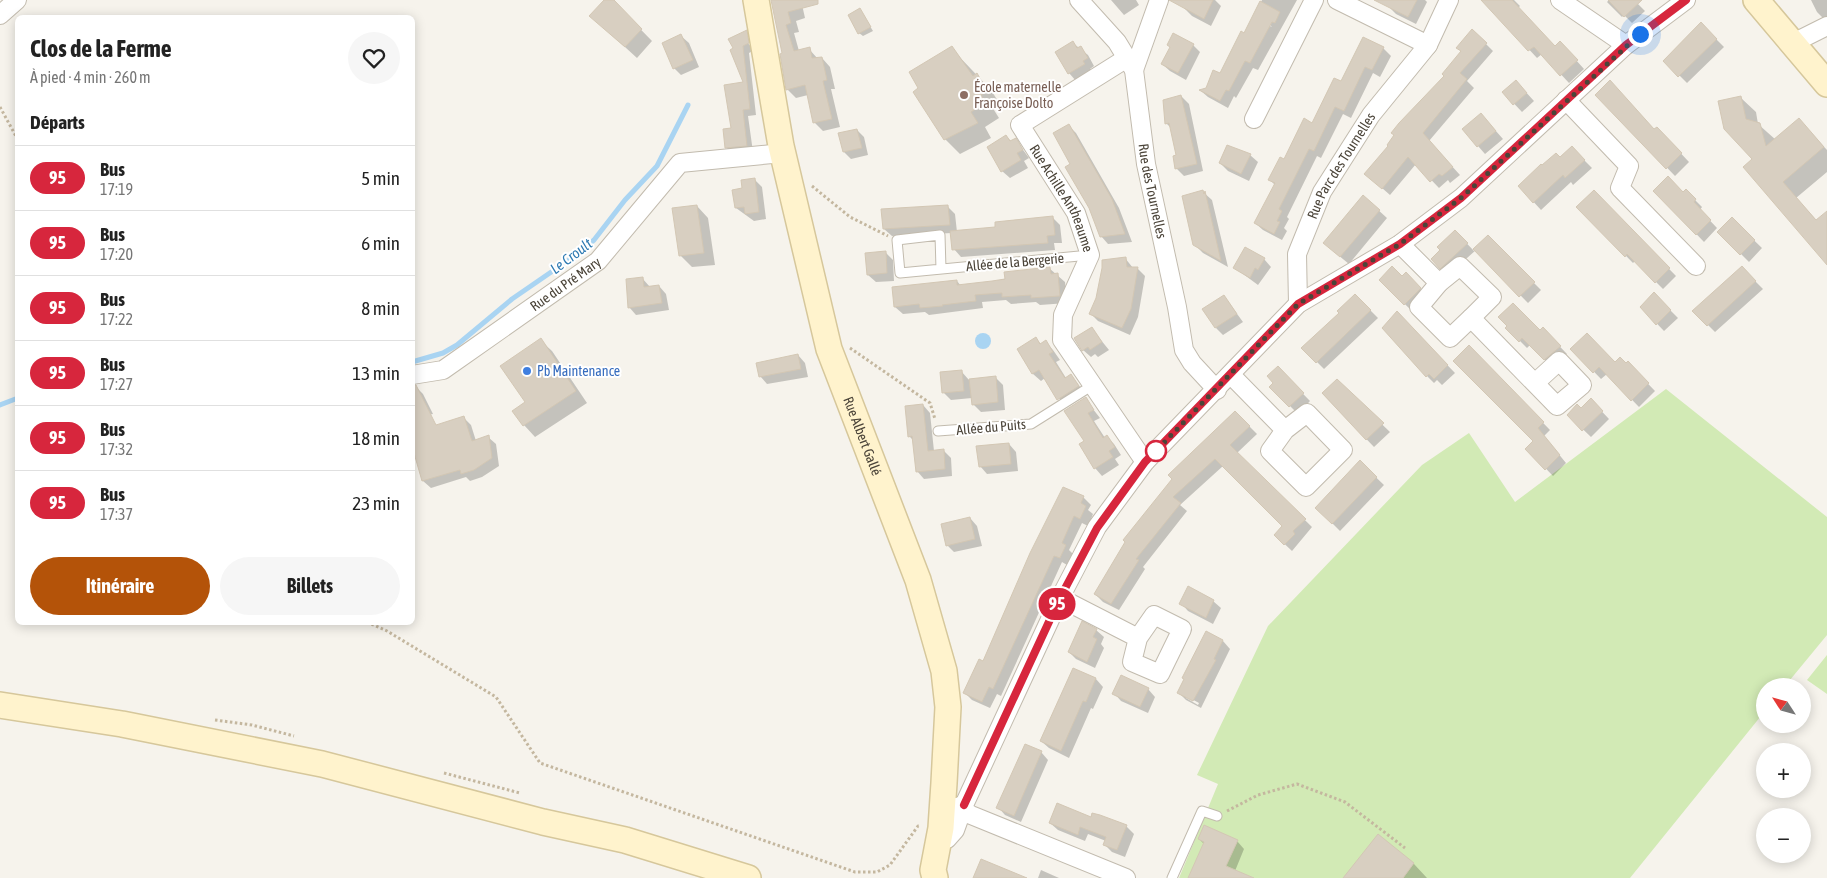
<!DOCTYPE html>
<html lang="fr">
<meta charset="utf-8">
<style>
body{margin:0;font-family:"Asap Condensed",sans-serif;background:#f6f6f6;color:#222;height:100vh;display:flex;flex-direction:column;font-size:19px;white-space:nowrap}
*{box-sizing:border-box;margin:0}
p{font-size:16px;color:#767676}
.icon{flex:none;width:28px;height:28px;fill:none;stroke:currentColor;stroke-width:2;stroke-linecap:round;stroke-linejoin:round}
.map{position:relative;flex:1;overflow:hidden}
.sheet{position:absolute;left:15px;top:15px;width:400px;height:610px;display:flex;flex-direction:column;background:#fff;border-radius:8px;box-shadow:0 2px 12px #0003}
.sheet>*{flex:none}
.badge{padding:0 10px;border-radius:16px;font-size:18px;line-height:32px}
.needle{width:32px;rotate:306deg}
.fabs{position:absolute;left:1756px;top:678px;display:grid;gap:10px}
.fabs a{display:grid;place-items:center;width:55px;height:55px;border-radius:50%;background:#fff;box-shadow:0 2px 12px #0003;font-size:25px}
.you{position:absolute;width:25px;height:25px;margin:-12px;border:4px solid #fff;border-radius:50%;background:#1a73e8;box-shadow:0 0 0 8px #1a73e833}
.map>.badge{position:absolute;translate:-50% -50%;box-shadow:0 0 0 2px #fff}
h2{padding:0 15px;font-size:19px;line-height:45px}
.round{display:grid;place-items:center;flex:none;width:52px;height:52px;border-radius:26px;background:#f6f6f6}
.summary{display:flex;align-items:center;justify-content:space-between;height:85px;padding:0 15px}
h1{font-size:24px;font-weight:700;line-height:38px}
.cta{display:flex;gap:10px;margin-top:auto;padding:10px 15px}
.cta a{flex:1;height:58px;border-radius:30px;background:#b45309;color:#fff;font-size:20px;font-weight:700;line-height:58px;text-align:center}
.cta a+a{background:#f6f6f6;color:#222}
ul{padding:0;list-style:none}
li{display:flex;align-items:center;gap:15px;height:65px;padding:0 15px;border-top:1px solid #e0e0e0}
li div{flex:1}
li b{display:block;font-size:19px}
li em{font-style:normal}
li .badge{min-width:55px;font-weight:700;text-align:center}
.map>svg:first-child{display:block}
</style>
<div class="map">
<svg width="1827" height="878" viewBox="0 0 1827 878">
<rect width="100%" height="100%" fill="#f6f3ec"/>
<path fill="#d2eab5" d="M1666,389L1827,517V635L1785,686H1765V711L1630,878H1179L1218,784L1197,775L1268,626L1422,465L1469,433L1515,502Z
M1827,655V694L1807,680Z"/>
<path fill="#a9d4f2" d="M975 341a8 8 0 1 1 16 0a8 8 0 1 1-16 0Z"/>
<path fill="#0003" fill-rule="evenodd" d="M606,0H612L652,41L637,58L591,16Z
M772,0H801L805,18L796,21L799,32L794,33L799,51L809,49L818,59L822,58L830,67L835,89H831L840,127L823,131L814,122L808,95L796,98L787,89L783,54Z
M1111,0H1136L1139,5L1124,15Z
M1188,0H1215L1221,6L1211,26L1192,16L1184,8Z
M1262,0H1297L1258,70L1253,68L1236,98L1234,96L1228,108L1208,97L1201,91L1207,89L1221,75L1253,18L1272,27L1257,10Z
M1391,0H1425L1427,2L1416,24L1396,14L1388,6Z
M1483,0H1514L1520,6L1518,8L1555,47L1567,50L1584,69L1569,83L1542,54L1537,58Z
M1609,0H1634L1645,11L1632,23L1624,15L1622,17L1607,2Z
M1811,0H1827V18L1824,19L1817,12Z
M860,10L873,31L863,36L859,33Z
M1701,24L1724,47L1687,83L1665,61Z
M681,36L689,43L699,67L681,75L674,68Z
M746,41L754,50L749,53L756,115L748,116L753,152L733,154L726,147L745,83L731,51Z
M1073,43L1088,55L1094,66L1090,69L1091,72L1076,81L1069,73Z
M1486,44L1493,51L1467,81L1474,88L1429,141L1460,175L1450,183L1448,180L1439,188L1416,164L1390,195L1374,181L1396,135Z
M1193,45L1200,52L1186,80L1170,71L1162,64Z
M951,48L991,90L1001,106L994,110L999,118L985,127L991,138L960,154L945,139L920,89Z
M1383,48L1391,56L1380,77L1373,73L1351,118L1343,114L1321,158L1317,156L1287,217L1289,219L1284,228L1287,231L1282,240L1263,230L1255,223L1276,186L1270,180L1313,124L1341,82Z
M1523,89L1534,101L1522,112L1504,93Z
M1597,95L1654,130L1657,128L1689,162L1675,176Z
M1181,96L1189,104L1203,171L1184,176L1176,168L1177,156L1171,128L1166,123Z
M1741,98L1756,112L1758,124L1776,140L1799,120L1827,150V172L1796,198L1817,221L1827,213V263L1753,159Z
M1488,122L1503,139L1485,154L1478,146Z
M1069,126L1076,133L1119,208L1132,242L1108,244L1101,236L1072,164Z
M857,130L864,137L868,155L851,159L844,152Z
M1006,136L1012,142L1015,139L1029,158L1024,161L1028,168L1010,178L1002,171Z
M1572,148L1592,168L1573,185L1571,182L1541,210L1519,186L1542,167L1560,159Z
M1250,155L1258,162L1249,181L1228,171L1220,163Z
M755,180L762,187L766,219L754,221L736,208L743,189Z
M1202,191L1212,200L1228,267L1203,253L1195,245Z
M1655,191L1683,194L1686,191L1702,207L1700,210L1717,228L1704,242Z
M1594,192L1676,276L1663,289L1635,261L1633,263L1578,207Z
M1364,197L1387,218L1349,264L1332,250Z
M697,206L708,218L715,265L692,267L681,256L674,209Z
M947,206L955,214L957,232L997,228L1052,217L1060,225L1062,243H1054L1055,250L961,257L954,249L952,233L892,236L884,229Z
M1732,219L1762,248L1749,262L1719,232Z
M1455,231L1474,251L1488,237L1541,290L1528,303L1476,250L1448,275L1432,259Z
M885,252L893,260L894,281L876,282L868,275Z
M1125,258L1133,268H1137L1145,276L1138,317L1130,335L1098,321L1090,313Z
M1264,259L1271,267L1258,285L1235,268Z
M1049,268L1065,282L1067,303L1040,305L1036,302L1011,304L1006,300L982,302L983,308L929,315L925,312L903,314L895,307L957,281L961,286L992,282Z
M1742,268L1763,289L1715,332L1694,311Z
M1406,274L1427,296L1412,311L1380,280L1402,278Z
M642,278L650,287L659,286L666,294L669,310L636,315L629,307Z
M1654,294L1678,318L1664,331L1641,307Z
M1355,295L1378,318L1324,369L1303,348L1341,313Z
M1224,296L1243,322L1223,335L1216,328Z
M1397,313L1455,373L1442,385L1437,380L1434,383L1427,376Z
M1507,328L1540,332L1543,329L1567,354L1552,367L1530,345L1527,348Z
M1092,329L1109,350L1098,357L1095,354L1091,357L1083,350Z
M1036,339L1042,345L1046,342L1053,350L1060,360L1056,362L1066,378L1071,376L1086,394L1066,407L1045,378L1041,381L1033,374L1018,350Z
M540,340L552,351L587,403L535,437L524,425Z
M1469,347L1550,430L1544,436L1566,463L1553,476L1527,449L1535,441Z
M1572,349L1615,364L1626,365L1628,363L1655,391L1639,407L1607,374L1601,379Z
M798,355L805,363L808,377L767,384L760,376Z
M1278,368L1310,401L1298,414L1271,387L1275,383Z
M961,371L969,380L995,377L1003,385L1005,410L981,412L973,404L972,398L951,400L944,393Z
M1337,381L1390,432L1374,447L1323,394Z
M415,386L423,394L433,414L412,418Z
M1085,399L1100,418L1094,421L1105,438L1107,437L1114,444L1121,455L1115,459L1119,465L1102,476L1095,468L1085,441Z
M1591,400L1609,419L1591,437L1568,415L1581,409Z
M923,405L930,413L934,451L943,450L951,458L952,476L924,479L917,471L914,441L909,436Z
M1235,412L1257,434L1237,453L1312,527L1292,551L1275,535L1284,526L1223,466L1180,505L1187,511L1143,567L1145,569L1119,610L1103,602L1095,594Z
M464,418L471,425L476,441L488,437L496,444L499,466L482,477L470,481L466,477L431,488L423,481L412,443Z
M1009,444L1016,452L1018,471L987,474L980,466Z
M1360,462L1384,485L1340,531L1317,508Z
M1083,497L1091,505L1088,510L1093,514L1088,526L1082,523L1069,550L1073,554L1067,565L1062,562L1001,696L997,694L990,708L972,700L965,693Z
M970,518L977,526L982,546L954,552L947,545Z
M1213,601L1221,608L1213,624L1188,611L1181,603Z
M1096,630L1104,637L1101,644L1104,648L1095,668L1076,659L1069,652Z
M1206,633L1223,641L1230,649L1201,708L1186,700L1178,692ZM1186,696L1199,703L1198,705L1186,698Z
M1073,670L1096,679L1103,687L1093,709L1091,708L1069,758L1049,748L1041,741Z
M1148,689L1155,697L1148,713L1121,701L1114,693Z
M1041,752L1048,760L1021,822L1005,815L998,807Z
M1093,815L1126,826L1134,834L1125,857L1112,852L1105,845L1106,841L1088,834L1085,841L1058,830L1050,823L1092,819Z
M1378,836L1414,864L1427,878H1344Z
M1199,839L1237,841L1244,849L1235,871L1248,878H1190L1204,844Z
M1041,870L1059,878H1038Z"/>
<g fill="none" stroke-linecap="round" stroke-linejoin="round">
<path stroke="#a9d4f2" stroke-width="5" d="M412,362L443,353L457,345L512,299L576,255L594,240L625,200L657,166L688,105
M0,405L18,398"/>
</g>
<path fill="#d8cfc1" stroke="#d3c7b4" d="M604,0H614L642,29L625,47L589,16Z
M771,0H818V4L788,12L791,23L786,25L794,51L810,47L812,58L822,57L827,80L823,81L832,119L813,123L805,85L786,90L780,54L782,53Z
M1169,0H1213L1204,19Z
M1374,0H1417L1408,17Z
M1481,0H1512L1555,46L1560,41L1578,60L1560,76L1534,47L1528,51Z
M1608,0H1642L1624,17Z
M1260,1L1280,12L1275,23L1272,22L1250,63L1245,61L1229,91L1226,90L1220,101L1199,90L1206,88L1213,70L1220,73L1241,31L1244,33Z
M860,8L871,27L858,34L848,15Z
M1701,22L1717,39L1678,77L1663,61Z
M1472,29L1487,43L1460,73L1467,79L1423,133L1453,167L1442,176L1439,174L1430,182L1408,157L1382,189L1364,174L1388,146L1387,145L1394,135L1391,133L1399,123L1444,76L1442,74L1461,51L1456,48Z
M747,30L749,43L743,46L750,109L743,110L747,146L725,148L723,129L731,128L724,85L743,82L730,50L733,48L728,39Z
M1173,33L1194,44L1178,73L1161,64L1170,47L1167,45Z
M681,34L693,60L673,69L662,43Z
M1363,37L1384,47L1372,70L1365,67L1344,111L1335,107L1314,151L1309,149L1279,209L1282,211L1277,221L1280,222L1274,234L1254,223L1275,183L1268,180L1280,157L1284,159L1304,118L1312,123L1334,78L1341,81Z
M1073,41L1077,48L1081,46L1088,58L1083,61L1085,64L1068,74L1055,52Z
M952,46L973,76L977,73L987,91L981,95L985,103L971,112L978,123L944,140L913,92L918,88L909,72Z
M1516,80L1527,93L1513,105L1502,92Z
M1610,80L1654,129L1657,127L1682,153L1666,169L1595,95Z
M1181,95L1197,164L1175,169L1173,156L1176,155L1169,123L1165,124L1163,100Z
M1741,96L1746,119L1760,123L1766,146L1799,118L1824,147L1783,182L1816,220L1827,211V265L1743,167L1752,159L1724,129L1718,101Z
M1481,113L1496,131L1477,147L1462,129Z
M1069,124L1112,199L1125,234L1100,237L1089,208L1065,167L1070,164L1053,133Z
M857,129L862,148L843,152L838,133Z
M1006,135L1010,141L1016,138L1018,141L1023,150L1017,153L1021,160L1001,172L987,147Z
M1227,145L1251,154L1241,174L1219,163Z
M1572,146L1585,160L1565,178L1563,175L1533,203L1518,186L1541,164L1542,165L1556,153L1560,157Z
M1668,176L1683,192L1686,189L1696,199L1694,202L1711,220L1696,235L1653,191Z
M755,178L759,212L745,214L744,207L735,208L732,190L742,188L741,180Z
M1203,190L1204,194L1205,191L1221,261L1193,245L1182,196Z
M1594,190L1670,268L1655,283L1627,254L1625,257L1576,207Z
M1363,195L1380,210L1340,257L1323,243Z
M697,205L704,253L679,256L672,208Z
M948,205L950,225L883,229L881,209Z
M1053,216L1055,235L1047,236L1048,243L952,250L950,231L995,227V222Z
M1732,217L1755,240L1740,255L1717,232Z
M1455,230L1468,243L1440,269L1431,259L1440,250L1437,247Z
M1488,235L1535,282L1519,297L1473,249Z
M1245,247L1265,258L1258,270L1255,268L1250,278L1233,268Z
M886,251L887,273L867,275L865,253Z
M1126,257L1127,267H1138L1131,309L1122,328L1089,314L1096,298L1102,268V260Z
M1392,266L1402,276L1406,272L1421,288L1404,305L1379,280Z
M1742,266L1756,281L1707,326L1692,311Z
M1050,267L1051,274L1058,273L1060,296L1031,298V295L1002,297V293L975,295L976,301L942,305L943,306L920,308L919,304L894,307L892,287L957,280V285L992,281L1005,279L1004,272Z
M643,277L644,287L659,285L662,303L628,308L626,279Z
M1654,292L1671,310L1656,325L1640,307Z
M1355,294L1371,310L1316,363L1301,348L1339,313L1337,311Z
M1224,295L1237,314L1215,328L1202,309Z
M1513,303L1540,330L1543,327L1561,346L1544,360L1522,338L1519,342L1505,328L1507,326L1498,317Z
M1397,311L1448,365L1434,379L1429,374L1426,377L1382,328Z
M1092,327L1102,342L1090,350L1088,347L1082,351L1074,338Z
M1587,333L1615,362L1620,357L1626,363L1628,361L1649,383L1631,401L1599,367L1593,373L1570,349Z
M1036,337L1040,344L1046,340L1053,352L1049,354L1065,378L1071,374L1079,386L1057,400L1039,370L1032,374L1017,349Z
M541,338L576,391L523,426L512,411L525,402L500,366Z
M1469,345L1544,422L1538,428L1560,455L1545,470L1525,449L1533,441L1453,361Z
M798,354L801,369L759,377L756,363Z
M1278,366L1304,393L1289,407L1269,387L1273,383L1267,376Z
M962,370L964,391L942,393L940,372Z
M996,376L998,402L972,405L969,379Z
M1337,379L1384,423L1366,440L1322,393Z
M412,385H416L436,425L464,416L472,441L489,435L492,458L474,470L461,474L460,470L422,481L412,446Z
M1086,397L1094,410L1088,413L1103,438L1107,435L1115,447L1109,451L1113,457L1094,469L1079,444L1084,441L1064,411Z
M1591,398L1603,411L1582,431L1567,415L1577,404L1581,408Z
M923,404L928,451L944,449L945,469L916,472L912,436L908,437L905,406Z
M1235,411L1250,426L1230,445L1306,519L1293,531L1295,534L1284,545L1274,535L1282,526L1215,459L1173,497L1181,503L1136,559L1139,560L1111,604L1094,594L1125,542L1123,540L1172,479L1168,475Z
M1009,443L1011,464L979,467L976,446Z
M1360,460L1377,477L1332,524L1315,508Z
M1063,487L1084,496L1081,503L1086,506L1080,519L1074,516L1062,543L1066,545L1060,558L1054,556L993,689L989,687L982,702L963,693L979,659L983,661L1030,553Z
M970,517L975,539L946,546L941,524Z
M1188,586L1214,600L1206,618L1179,604Z
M1082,621L1097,629L1093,637L1097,639L1087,662L1068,652Z
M1206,631L1223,640L1214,659L1216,660L1193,701L1177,693L1184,679L1182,678Z
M1073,668L1096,678L1086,702L1083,701L1061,751L1040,741Z
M1121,675L1149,688L1140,707L1112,694Z
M1025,744L1042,751L1014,816L996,808Z
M1057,803L1091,817L1092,813L1100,815L1127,825L1117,850L1103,845L1106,837L1080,827L1078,835L1049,823Z
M1204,825L1238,840L1226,866L1254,878H1188L1204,842L1198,839Z
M1378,834L1414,863L1403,878H1343Z
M981,859L1027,878H973Z"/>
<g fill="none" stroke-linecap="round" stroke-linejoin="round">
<g stroke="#c2bbae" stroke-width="11">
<path id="lane" d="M941,269L940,235L897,240L900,273L1090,255
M938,431L1031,424L1093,385
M1172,878L1202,811L1217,816"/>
</g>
<g stroke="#c2bbae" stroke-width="20">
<g id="street">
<path id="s1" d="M1079,0L1117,42L1134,70L1146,164L1177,307L1184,350L1192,363L1217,390"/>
<path d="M1337,0L1428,45"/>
<path d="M1560,0L1626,45"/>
<path d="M0,15L17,0"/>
<path d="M1793,43L1827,26"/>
<path id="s2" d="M1127,58L1020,125L1076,213L1090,255L1063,315L1062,340L1145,462"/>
<path d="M1134,70L1159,0"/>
<path d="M1566,100L1629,166L1620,188L1696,266"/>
<path d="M1254,119L1314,0"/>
<path d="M1400,244L1439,283L1419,307L1450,338L1471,318L1557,406L1582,385L1559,361L1535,383"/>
<path d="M1439,283L1460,266L1492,297L1471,318"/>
<path id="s3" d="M1298,304L1297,254L1322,192L1371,115L1428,45L1449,0"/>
<path id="s4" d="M412,375L443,370L598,261L680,163L783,153"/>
<path d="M1231,375L1285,430L1270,451L1306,487L1343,450L1307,413L1285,430"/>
<path d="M1060,598L1138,638L1132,662L1160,674L1182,629L1154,615L1138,638"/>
<path d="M964,805L1060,598L1097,527L1145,462L1298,304L1400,244L1461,198L1626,45L1686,0"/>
<path d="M956,807L971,815L1126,878"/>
<path d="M939,839H947L955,830L964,805L960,806"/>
</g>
</g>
<g stroke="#d6c79b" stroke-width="28">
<g id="secondary">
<path id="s5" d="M756,0L781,146L829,349L918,580L944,671L948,707L944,783L941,828L933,870L935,878"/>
<path d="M1756,0L1827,84"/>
<path d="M0,705L122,724L322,764L543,822L625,840L748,878"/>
</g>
</g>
<path stroke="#c4b79f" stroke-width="3" stroke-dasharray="2.5 2.5" stroke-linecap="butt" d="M0,107L18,140
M812,186L850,217L888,236
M850,348L930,403L935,419
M367,622L387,631L496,697L540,763L855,872H877L890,865L918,826H921
M215,720L252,725L294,736
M444,773L520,793
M1227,811L1258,795L1297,784L1345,802L1405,848"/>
<use href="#lane" stroke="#fff" stroke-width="9"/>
<use href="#street" stroke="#fff" stroke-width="18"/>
<use href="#secondary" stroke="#fff3cd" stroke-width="25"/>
</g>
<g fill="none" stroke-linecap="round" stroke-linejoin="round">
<g stroke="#fff" stroke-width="11">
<path id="line" d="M964,805L1060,598L1097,528L1145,462L1298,304L1400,244L1461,198L1626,45L1686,0"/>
</g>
<use href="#line" stroke="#d7263d" stroke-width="8"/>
<path stroke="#4b4439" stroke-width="5" stroke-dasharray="0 9" d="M1156,451L1154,453L1298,304L1400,244L1461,198L1640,34"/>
</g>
<circle fill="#8d6e63" stroke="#fff" stroke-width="2" cx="964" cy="95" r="5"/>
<circle fill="#3f7fe0" stroke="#fff" stroke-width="2" cx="527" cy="371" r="5"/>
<circle fill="#fff" stroke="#d7263d" stroke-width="2.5" cx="1156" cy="451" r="10"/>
<g text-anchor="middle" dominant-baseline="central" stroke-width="4" stroke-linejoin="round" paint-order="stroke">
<g font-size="14" fill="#785e54" stroke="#fff" text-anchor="start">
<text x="974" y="87">École maternelle<tspan x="974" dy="16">Françoise Dolto</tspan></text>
</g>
<g font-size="14" fill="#4b4439" stroke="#fff">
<text stroke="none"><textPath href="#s3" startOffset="149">Rue Parc des Tournelles</textPath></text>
<text stroke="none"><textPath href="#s1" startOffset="212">Rue des Tournelles</textPath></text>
<text stroke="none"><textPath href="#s2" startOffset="211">Rue Achille Antheaume</textPath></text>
<text transform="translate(1015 262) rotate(-5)">Allée de la Bergerie</text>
<text stroke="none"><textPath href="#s4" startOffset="181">Rue du Pré Mary</textPath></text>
<text transform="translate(991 427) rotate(-5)">Allée du Puits</text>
<text stroke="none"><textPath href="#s5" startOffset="450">Rue Albert Gallé</textPath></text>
</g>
<g font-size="14" fill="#366cbe" stroke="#fff" text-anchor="start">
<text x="537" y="371">Pb Maintenance</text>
</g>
<g font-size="15" font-style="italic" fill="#2e7ab2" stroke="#fff">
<text transform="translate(571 256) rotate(-37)">Le Croult</text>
</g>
</g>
</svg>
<div class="fabs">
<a><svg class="needle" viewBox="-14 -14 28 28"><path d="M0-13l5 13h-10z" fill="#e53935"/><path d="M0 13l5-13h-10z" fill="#767676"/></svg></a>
<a>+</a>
<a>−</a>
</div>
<div class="you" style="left:1640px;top:34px"></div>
<b class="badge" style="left:1057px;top:604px;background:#d7263d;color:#fff">95</b>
<section class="sheet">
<div class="summary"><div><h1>Clos de la Ferme</h1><p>À pied · 4 min · 260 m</p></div><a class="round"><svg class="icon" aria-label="heart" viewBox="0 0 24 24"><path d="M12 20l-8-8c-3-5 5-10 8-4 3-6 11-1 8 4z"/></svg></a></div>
<h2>Départs</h2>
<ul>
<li><span class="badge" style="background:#d7263d;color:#fff">95</span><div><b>Bus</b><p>17:19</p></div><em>5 min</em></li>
<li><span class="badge" style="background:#d7263d;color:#fff">95</span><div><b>Bus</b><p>17:20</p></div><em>6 min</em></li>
<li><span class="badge" style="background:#d7263d;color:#fff">95</span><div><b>Bus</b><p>17:22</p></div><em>8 min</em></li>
<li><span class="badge" style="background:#d7263d;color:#fff">95</span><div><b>Bus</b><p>17:27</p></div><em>13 min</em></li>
<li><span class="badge" style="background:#d7263d;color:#fff">95</span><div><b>Bus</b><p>17:32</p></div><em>18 min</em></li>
<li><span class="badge" style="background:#d7263d;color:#fff">95</span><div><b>Bus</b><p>17:37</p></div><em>23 min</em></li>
</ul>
<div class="cta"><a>Itinéraire</a><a>Billets</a></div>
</section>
</div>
